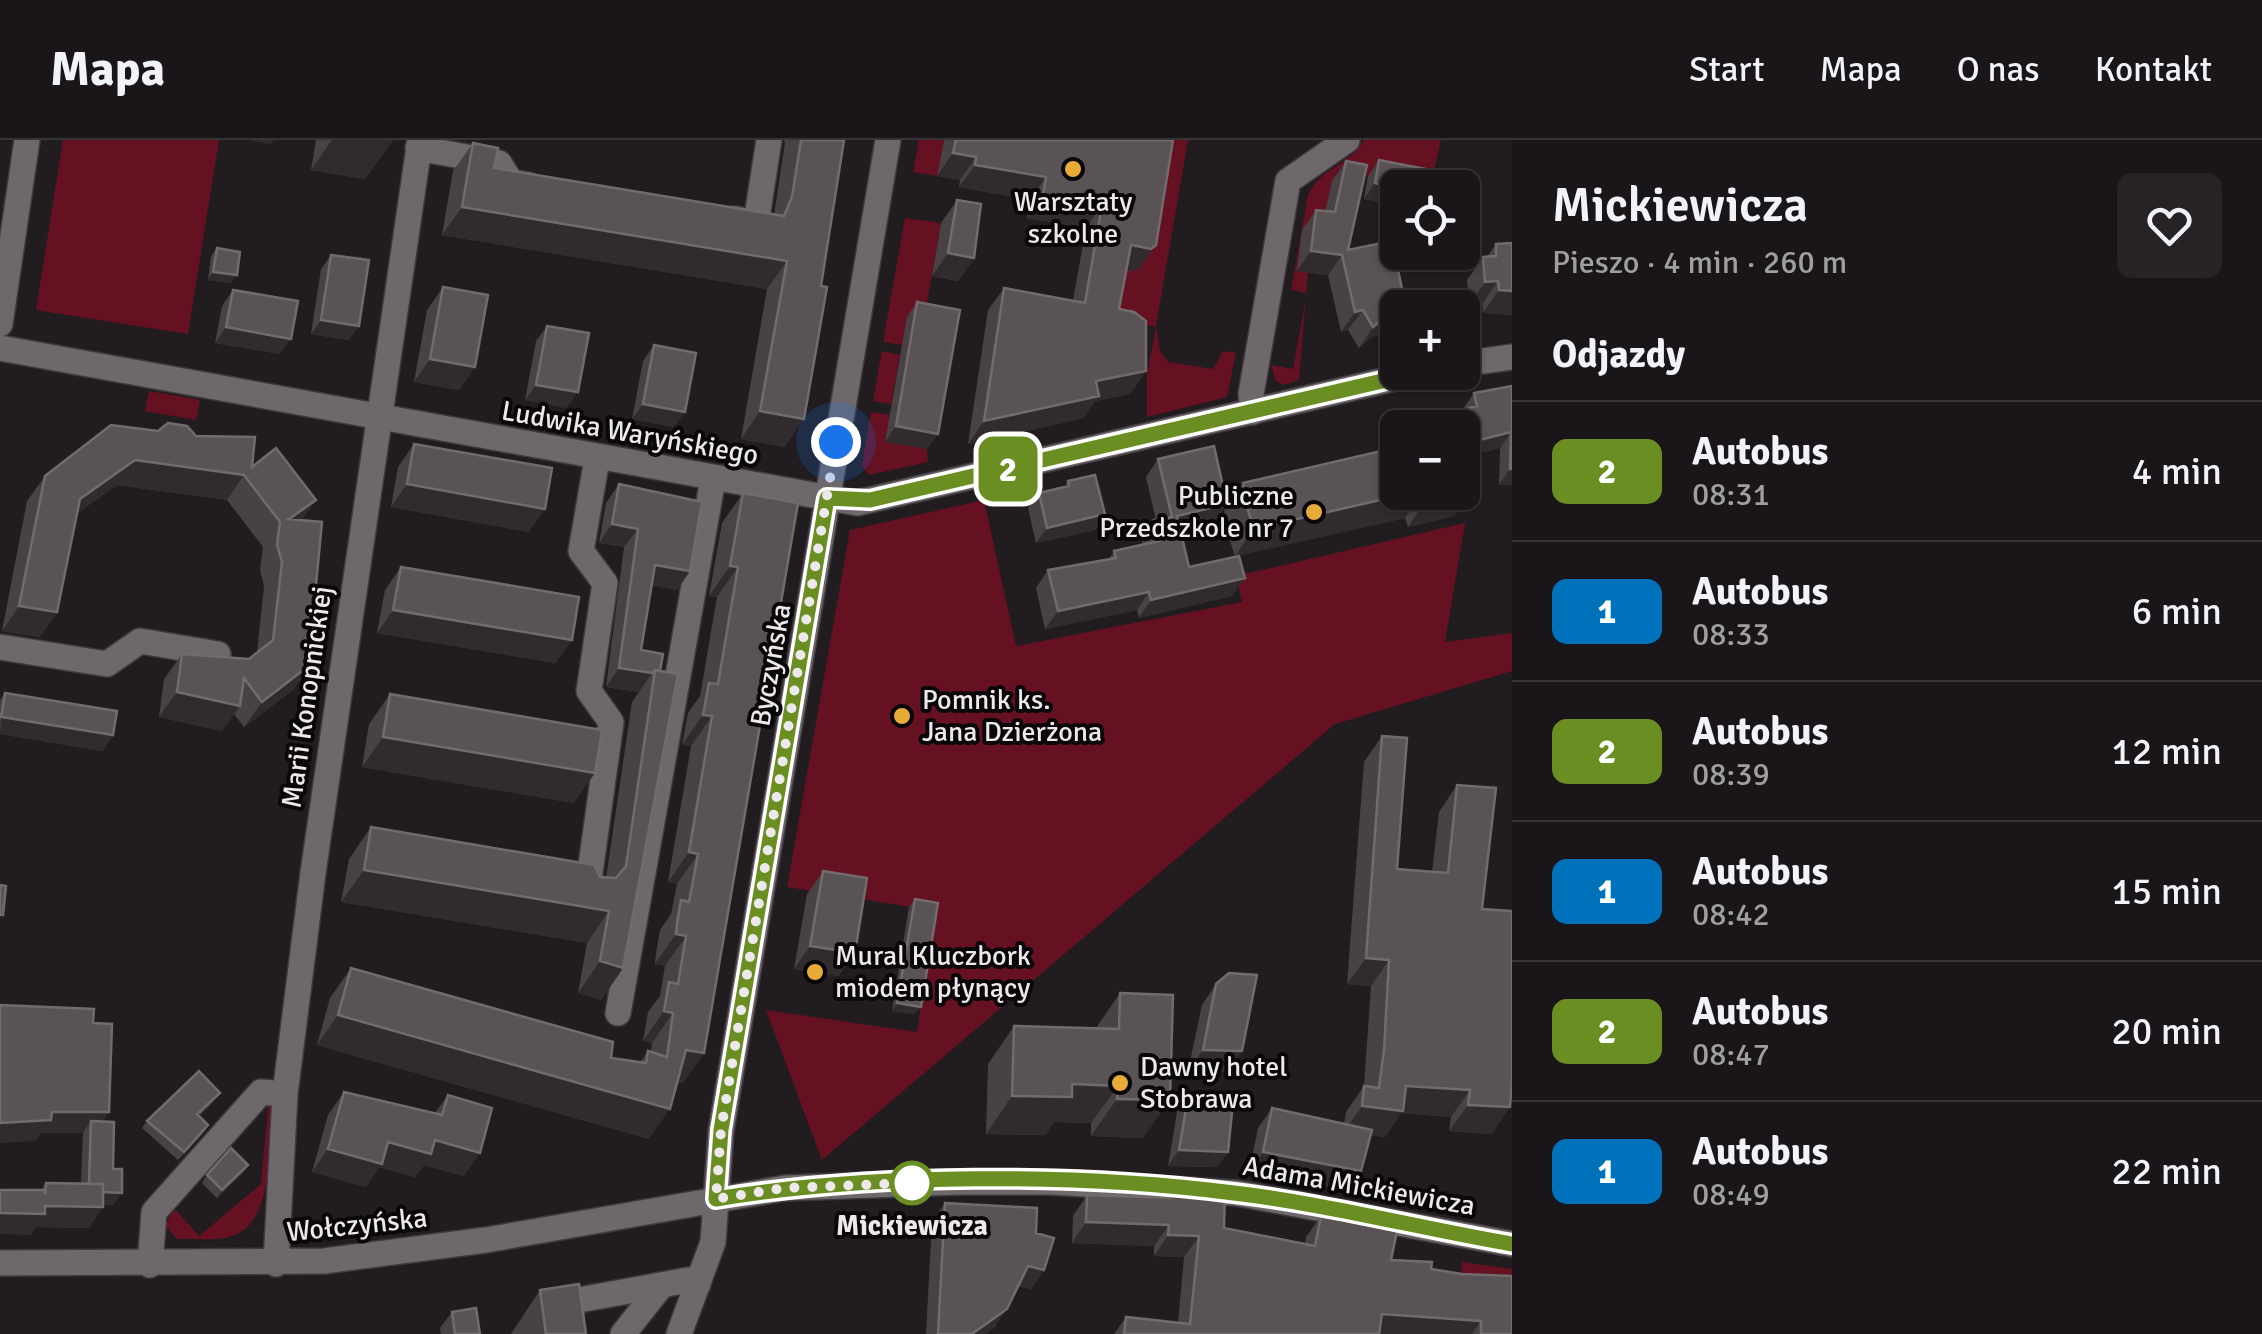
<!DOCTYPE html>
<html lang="pl">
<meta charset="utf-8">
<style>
body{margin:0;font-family:Signika,sans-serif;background:#262225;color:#f1f3f6;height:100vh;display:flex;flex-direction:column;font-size:38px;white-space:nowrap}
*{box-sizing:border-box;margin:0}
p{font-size:32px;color:#9f9fa2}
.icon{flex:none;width:55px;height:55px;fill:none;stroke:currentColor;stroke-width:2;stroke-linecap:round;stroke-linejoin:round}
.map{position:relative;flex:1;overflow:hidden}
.details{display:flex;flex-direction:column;background:#191518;width:750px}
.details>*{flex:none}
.badge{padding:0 20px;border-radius:15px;font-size:35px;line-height:65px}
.tools{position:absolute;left:1380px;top:30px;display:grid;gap:20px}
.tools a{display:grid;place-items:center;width:100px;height:100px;border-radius:15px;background:#191518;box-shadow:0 2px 8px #0004,0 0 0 2px #373437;font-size:50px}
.you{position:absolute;width:50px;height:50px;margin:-25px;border:8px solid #fff;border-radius:50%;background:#1a73e8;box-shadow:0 0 0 15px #1a73e833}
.map>.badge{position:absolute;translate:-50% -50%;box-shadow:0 0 0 5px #fff}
h2{padding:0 40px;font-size:38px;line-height:90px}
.round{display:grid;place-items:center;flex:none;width:105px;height:105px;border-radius:15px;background:#262225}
.overview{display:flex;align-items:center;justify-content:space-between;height:170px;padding:0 40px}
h1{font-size:48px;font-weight:600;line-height:75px}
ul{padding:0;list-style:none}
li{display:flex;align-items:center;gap:30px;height:140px;padding:0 40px;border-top:2px solid #373437}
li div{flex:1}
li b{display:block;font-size:38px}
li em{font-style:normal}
li .badge{min-width:110px;font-weight:700;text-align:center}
header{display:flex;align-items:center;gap:60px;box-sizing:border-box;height:140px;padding:0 50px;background:#191518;border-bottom:2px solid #373437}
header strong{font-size:48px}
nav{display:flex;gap:55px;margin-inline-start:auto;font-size:35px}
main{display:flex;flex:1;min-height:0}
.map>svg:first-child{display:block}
</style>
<header>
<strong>Mapa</strong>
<nav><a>Start</a><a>Mapa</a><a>O nas</a><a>Kontakt</a></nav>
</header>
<main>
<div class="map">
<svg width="1512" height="1194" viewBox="0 0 1512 1194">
<rect width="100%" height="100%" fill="#211c20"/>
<path fill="#661121" d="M63,0H219L188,194L36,170Z
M919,0H944L937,36L913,32Z
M1160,0H1188L1156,186L1160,211L1168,222L1213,229L1223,211L1236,213L1227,257L1147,277V235L1156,187L1110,179L1116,123L1134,131Z
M1364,0H1441L1430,47L1338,30L1308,132L1299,240L1283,245L1276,241L1271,225L1293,229L1307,153L1291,150L1308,55C1319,28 1350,26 1364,0Z
M905,78L941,83L924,180L902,205L883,202Z
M882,211L900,215L891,264L873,261Z
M149,251L200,260L196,280L145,271Z
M871,272L890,275L927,309L928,322L869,335L862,325Z
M984,360L1016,506L1242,462L1236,436L1465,383L1445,502L1512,493V531L1335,584L822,1020L766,870L917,892L935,771L787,747L850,390Z
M259,965L271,967C268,1003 276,1082 232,1096C216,1102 194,1098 177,1099L166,1086L173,1067L199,1096L261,1044L268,968Z
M1462,1122L1512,1129V1158L1460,1155Z"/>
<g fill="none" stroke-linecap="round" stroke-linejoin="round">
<g stroke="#3c383b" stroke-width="28">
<path id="minor" d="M418,8L499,23L511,42L528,45
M735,79L756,83L769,0
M0,184L27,0
M0,208L857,363L1421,232
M1462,224L1512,217
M1253,272L1251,254L1288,41L1347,0
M0,507L107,524L140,501L218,514
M587,754L611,582L589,551L605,443L581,411L597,319
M618,873L713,339
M0,1123L324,1121L486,1100L785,1048L958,1042H1051L1236,1053L1512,1104
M276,1124L285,954L313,733L420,0
M150,1125L154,1072L261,952L285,954
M566,1194L567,1172L579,1160L688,1140L698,1144
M623,1194L661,1146
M679,1194L713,1102L721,991L888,0"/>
</g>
<use href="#minor" stroke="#6e686d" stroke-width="25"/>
</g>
<path fill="#484244" d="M316,0H393L365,39L311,30Z
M784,0H844L785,307L741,299L767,149L442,95L453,31L473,3L494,28L774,75L785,3Z
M944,0H1173L1140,128L1135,131L1126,130L1119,169L1146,231L1130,254L1095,261L1083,278L968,304L988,170L1004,148L1073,160L1086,88L1027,78L1030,60L959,47L960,40L937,36Z
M1379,20L1398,48V66L1364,59L1368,36Z
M1346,21L1348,110L1398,168V187L1393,192L1371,197L1359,208L1348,190L1341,192L1328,135L1297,131L1302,90L1316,70L1325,71L1332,41Z
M957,60L974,118L958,141L932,136L941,83Z
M1496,104L1512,175L1483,173L1482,164L1469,165L1467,140L1483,117H1487Z
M217,108L231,143L208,140L211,116Z
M331,115L349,200L311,194L321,129Z
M443,147L475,227L459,250L414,242L427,170Z
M233,150L280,214L215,203L222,166Z
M917,162L938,294L927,309L885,302L907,177Z
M547,186L567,268L525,260L536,201Z
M654,205L674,287L632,279L643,221Z
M1512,246V345H1499L1500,308L1466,316L1473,349L1454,376L1408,387L1405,378L1235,416L1228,395L1224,371L1243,343L1398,307V352H1462V288H1459L1458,283L1464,274L1463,269L1474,253Z
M196,296L316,360L301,380L294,549L244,587L234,574L222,591L159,577L164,539L182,514L249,519L257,512L264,446L260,430L263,407L227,360L117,345L77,373L57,472L40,497L2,491L27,361L45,336Z
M414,304L529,392L391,367L398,327Z
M1158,319L1215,382L1180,390L1189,427L1245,438L1232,456L1139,478L1137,470L1045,489L1036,448L1048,430L1109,419L1114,411L1143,405L1141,399L1156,380L1146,337Z
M1068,341L1105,374L1095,390L1036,403L1028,368L1039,353L1064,347Z
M619,344L690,431L677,450L652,445L641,510L663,514L623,828L601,860L578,853L587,803L341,762L349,719L371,687L606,738L632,562L639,552L606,547L624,407L599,403L606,363Z
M743,353L704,913L683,943L677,942L649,999L317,905L330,858L351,828L611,918L640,922L648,911L651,912L652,903L643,901L645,889L648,872L660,856L665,826L655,824L656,813L660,790L671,774L677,744L668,742L691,606L682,605L688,573L700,556L717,457L709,456L722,383Z
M401,427L572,500L555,523L377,493L385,450Z
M5,553L113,595L103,611L0,594V560Z
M390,554L574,663L362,627L369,584Z
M1382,596L1397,729L1432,732L1439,672L1457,645L1482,769L1492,994L1449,991L1451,977L1401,973L1385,997L1371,995L1361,1031L1347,1051L1249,1032L1258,988L1272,968L1344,984L1346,972L1364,946L1371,846L1347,844L1364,622Z
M823,731L839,836L794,829L807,754Z
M915,759V874L892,871L909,767Z
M1216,844L1242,911L1228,932L1188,931L1202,865Z
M1120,853L1143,998L1091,996V983L1054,982L1045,995L986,994L988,924L1014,886L1096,888Z
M93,883L103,981L113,1029L122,1053L113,1065H103L89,1088L36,1087L31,1095L41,1050L46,1043L81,1044L83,993H41L36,1001Z
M344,952L435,973L448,955L464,1036L424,1025L415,1037L379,1027L366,1047L312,1032L328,975Z
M220,953L214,961L199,976L203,993L178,1020L142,988L147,981Z
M1188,957L1228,1012L1217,1027L1168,1026L1177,972Z
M243,1033L217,1058L202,1043L207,1035Z
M1173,1047L1224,1088L1305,1104L1306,1097L1321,1076L1391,1120L1431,1129L1462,1134L1512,1194H1114L1126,1177L1178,1183L1184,1117L1154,1116V1106L1072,1103L1073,1076L1087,1055L1165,1058Z
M945,1063L1036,1093L1044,1130L1031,1149L1018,1146L994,1188L985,1194H926L932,1082Z
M540,1150L586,1194H511Z
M452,1172L480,1194H441L440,1188Z"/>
<path fill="#312b2e" d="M248,0H274L271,4Z
M332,0H393L365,39L311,30Z
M953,13L976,17L960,40L937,36Z
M975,25L1046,37L1030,60L959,47Z
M1375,43L1398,48V66L1364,59Z
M1043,55L1102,65L1086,88L1027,78Z
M462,67L787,121L767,149L442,95Z
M1131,105H1156L1140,128L1135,131L1115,128Z
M1311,111L1342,115L1328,135L1297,131Z
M948,113L974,118L958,141L932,136Z
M213,132L237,135L231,143L208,140Z
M1498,141L1482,164L1469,165L1485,142Z
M1499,150L1512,151V175L1483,173Z
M1363,170L1348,190L1341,192L1355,172Z
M1398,174V187L1393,192L1371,197L1359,208L1373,187L1385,177Z
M321,180L359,186L349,200L311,194Z
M226,187L291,199L280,214L215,203Z
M430,219L475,227L459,250L414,242Z
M1146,231L1130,254L1095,261L1083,278L968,304L984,281L1096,241Z
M536,245L578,252L567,268L525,260Z
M643,264L685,272L674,287L632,279Z
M760,271L804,279L785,307L741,299Z
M896,286L938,294L927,309L885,302Z
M1511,292L1500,308L1465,316L1476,301Z
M135,320L244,335L227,360L117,345L63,384L80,359Z
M1510,329H1512V345H1499Z
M407,344L545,369L529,392L391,367Z
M1473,349L1454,376L1408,387L1427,359L1462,352V351Z
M1415,352H1423L1405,378L1235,416L1254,389Z
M316,360L298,384L289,379Z
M1227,364L1215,382L1164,394L1177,376Z
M1105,374L1095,390L1036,403L1047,388Z
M612,384L638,389L624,407L599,403Z
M655,425L690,431L677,450L642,444Z
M730,426L738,427L717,457L709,456Z
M1245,438L1232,456L1139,478L1151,460Z
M1149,452L1137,470L1045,489L1058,471Z
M19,466L57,472L40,497L2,491Z
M393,470L572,500L555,523L377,493Z
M311,524L294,549L244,587L262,562Z
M619,528L652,533L639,552L606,547Z
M177,552L240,566L222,591L159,577Z
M703,575L712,576L691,606L682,605Z
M1,577L113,595L103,611L0,594Z
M383,597L595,633L574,663L362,627Z
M689,712L698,714L677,744L668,742Z
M364,730L609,771L587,803L341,762Z
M676,794L686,796L665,826L655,824Z
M810,806L855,813L839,836L794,829Z
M1366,818L1389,820L1371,846L1347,844Z
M600,821L623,828L601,860L578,853Z
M897,863L921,867L915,874L892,871Z
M664,871L673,873L652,903L643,901Z
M338,875L670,969L649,999L317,905Z
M686,910L704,913L683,943L665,940Z
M1203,910L1242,911L1228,932L1188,931Z
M1072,944L1118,946L1091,983L1054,982L1045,995L986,994L1012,956Z
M1406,946L1470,950L1451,977L1401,973L1385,997L1344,992L1362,966Z
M1117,959L1170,960L1143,998L1091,996Z
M1468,965L1510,967L1492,994L1449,991Z
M52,972H109L95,993L91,981L83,993H41L36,1001L0,1003V983Z
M435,1000L480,1013L464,1036L424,1025L415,1037L379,1027L366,1047L312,1032L328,1009L388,1002Z
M1179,1010L1228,1012L1217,1027L1168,1026Z
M1263,1012L1361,1031L1347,1051L1249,1032Z
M248,1025L243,1033L217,1058L222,1050Z
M89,1052L122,1053L113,1065L80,1064Z
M45,1066L103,1067L89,1088L36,1087L31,1095L0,1094V1073Z
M1086,1082L1169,1085L1154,1106L1072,1103Z
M1168,1095L1199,1096L1184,1117L1154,1116Z
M1028,1126L1044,1130L1031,1149L1015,1145Z
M1007,1169L994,1188L985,1194H972Z
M1382,1174L1481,1181L1472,1194H1368Z"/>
<path fill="#5a5356" stroke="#716b6d" stroke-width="2.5" d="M801,0H844L821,146L827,147L804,279L760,271L787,121L462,67L473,3L498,8L494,28L784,76L792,57Z
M956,0H1173L1156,105L1151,109L1131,105L1119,169L1134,172L1146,181V231L1096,241L1099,256L984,281L1004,148L1085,163L1102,65L1043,55L1046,37L975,25L976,17L953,13Z
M1379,20L1441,32L1438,48H1398L1375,43Z
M1346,21L1367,25L1348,110L1392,101L1406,168H1398V174L1385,177L1373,187L1363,170L1355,172L1342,115L1311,111L1316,70L1335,72Z
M957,60L981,64L974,118L948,113Z
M1512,103V151L1499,150L1498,141L1485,142L1483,117L1496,116V104Z
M217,108L240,112L237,135L213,132Z
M331,115L369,120L359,186L321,180Z
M443,147L488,155L475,227L430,219Z
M233,150L298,161L291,199L226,187Z
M917,162L960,170L938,294L896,286Z
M547,186L589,193L578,252L536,245Z
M654,205L696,213L685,272L643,264Z
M1512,246V329H1510L1511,292L1476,301L1469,268L1477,266L1474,253Z
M168,283L187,286L196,296L255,297L252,327L276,308L316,360L289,379L322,382L314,466L319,467L311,524L262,562L244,538L240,566L177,552L182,514L249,519L273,500L282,422L277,405L280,382L244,335L135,320L80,359L57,472L19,466L45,336L111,285L158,291Z
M414,304L552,328L545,369L407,344Z
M1214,306L1227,364L1177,376L1189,427L1239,416L1245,438L1151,460L1149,452L1058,471L1048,430L1116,418L1114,411L1159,401L1154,380L1172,377L1158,319Z
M1398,307V352H1415L1254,389L1247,367L1243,343Z
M1464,309L1473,349L1462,351V310Z
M1095,335L1105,374L1047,388L1039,353L1069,346L1068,341Z
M619,344L702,362L690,431L655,425L641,510L663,514L660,531L655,530L652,533L619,528L638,389L612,384Z
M1425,352H1456L1427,359Z
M743,353L798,363L704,913L686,910L670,969L338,875L351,828L613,902L611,918L646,923L648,911L667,917L673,873L664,871L666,859L669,842L678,844L686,796L676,794L677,783L681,760L689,762L698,714L689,712L712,576L703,575L709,543L718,544L738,427L730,426Z
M401,427L579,457L572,500L393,470Z
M655,530L678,534L623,828L600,821L609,771L364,730L371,687L594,725L600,737L616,738L626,726Z
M5,553L117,571L113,595L1,577Z
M390,554L602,590L595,633L383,597Z
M1382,596L1407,598L1397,729L1448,733L1457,645L1496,648L1482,769L1512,771V940L1510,967L1468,965L1470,950L1406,946L1403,971L1362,966L1364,946L1379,948L1384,910L1389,820L1366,818Z
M823,731L867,738L855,813L810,806Z
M0,745L6,746L3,775H0Z
M915,759L938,763L921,867L897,863Z
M1229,833L1257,835L1242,911L1203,910L1216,844Z
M1120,853L1173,855L1170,960L1117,959L1118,946L1072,944V957L1012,956L1014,886L1119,889Z
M0,865L94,869L93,883L112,884L109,972H52L51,980L0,983Z
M199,931L220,953L197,974L208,985L184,1012L147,981Z
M344,952L442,975L448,955L492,968L480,1013L435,1000L431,1014L388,1002L382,1024L328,1009Z
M1188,957L1233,963L1228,1012L1179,1010Z
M1272,968L1372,990L1361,1031L1263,1012Z
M91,981L114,982L113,1029H122V1053L103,1052V1044H89Z
M231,1008L248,1025L222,1050L207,1035Z
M46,1043L103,1044V1067L45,1066V1074L0,1073V1050H45V1054Z
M1173,1047L1225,1049L1224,1088L1315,1106L1321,1076L1397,1091L1391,1120L1432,1122L1431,1129L1462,1134L1512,1136V1194H1481V1181L1382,1174L1379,1194H1124L1126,1177L1190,1184L1199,1096L1168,1095L1169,1085L1086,1082L1087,1055L1170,1058Z
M945,1063L1037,1068L1036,1093L1054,1098L1044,1130L1028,1126L1007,1169L972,1194H938Z
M579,1144L586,1194H546L540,1150Z
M476,1168L480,1194H455L452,1172Z"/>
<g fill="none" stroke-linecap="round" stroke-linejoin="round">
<g stroke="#fff" stroke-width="22">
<path id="line" d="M1421,232L870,360L827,358L721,990L716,1059C872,1033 1076,1033 1234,1053C1327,1064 1419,1088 1512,1104"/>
</g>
<use href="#line" stroke="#6b8e23" stroke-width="15"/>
<path stroke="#ece8eb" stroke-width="10" stroke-dasharray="0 18" d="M836,302L721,990L716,1059L784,1048L912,1043"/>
</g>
<g fill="#e9ab38" stroke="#090709" stroke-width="4">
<circle cx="1073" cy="29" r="10"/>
<circle cx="1314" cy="372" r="10"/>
<circle cx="902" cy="576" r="10"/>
<circle cx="815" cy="832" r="10"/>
<circle cx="1120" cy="943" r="10"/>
</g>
<circle fill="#fff" stroke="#6b8e23" stroke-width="5" cx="912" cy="1043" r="20"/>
<g text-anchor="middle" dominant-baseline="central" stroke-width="8" stroke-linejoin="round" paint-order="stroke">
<g font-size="28" fill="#ece8eb" stroke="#090709" text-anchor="start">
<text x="1073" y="62" text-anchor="middle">Warsztaty<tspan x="1073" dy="32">szkolne</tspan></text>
<text x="1294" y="356" text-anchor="end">Publiczne<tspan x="1294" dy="32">Przedszkole nr 7</tspan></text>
<text x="922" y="560">Pomnik ks.<tspan x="922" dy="32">Jana Dzierżona</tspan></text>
<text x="835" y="816">Mural Kluczbork<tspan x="835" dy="32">miodem płynący</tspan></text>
<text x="1140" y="927">Dawny hotel<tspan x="1140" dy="32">Stobrawa</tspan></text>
</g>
<g font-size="28" fill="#ece8eb" stroke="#090709">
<text transform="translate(630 293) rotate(10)">Ludwika Waryńskiego</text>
<text transform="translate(771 525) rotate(-80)">Byczyńska</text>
<text transform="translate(307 557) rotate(-82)">Marii Konopnickiej</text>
<text transform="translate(1359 1046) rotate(10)">Adama Mickiewicza</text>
<text transform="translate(357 1085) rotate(-6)">Wołczyńska</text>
</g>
<g font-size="28" font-weight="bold" fill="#ece8eb" stroke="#090709">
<text x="912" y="1086">Mickiewicza</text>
</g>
</g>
</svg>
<div class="tools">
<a><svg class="icon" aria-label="locate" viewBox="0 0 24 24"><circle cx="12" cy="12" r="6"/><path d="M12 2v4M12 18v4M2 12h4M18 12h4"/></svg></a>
<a>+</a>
<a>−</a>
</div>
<div class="you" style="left:836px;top:302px"></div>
<b class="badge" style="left:1008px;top:329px;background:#6b8e23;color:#fff">2</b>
</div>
<section class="details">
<div class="overview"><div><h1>Mickiewicza</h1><p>Pieszo · 4 min · 260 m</p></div><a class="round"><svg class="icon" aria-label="heart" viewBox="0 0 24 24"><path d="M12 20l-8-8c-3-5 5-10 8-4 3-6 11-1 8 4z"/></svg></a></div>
<h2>Odjazdy</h2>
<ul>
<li><span class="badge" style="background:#6b8e23;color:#fff">2</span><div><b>Autobus</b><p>08:31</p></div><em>4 min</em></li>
<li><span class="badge" style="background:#0072bc;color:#fff">1</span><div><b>Autobus</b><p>08:33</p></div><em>6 min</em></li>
<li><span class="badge" style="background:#6b8e23;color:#fff">2</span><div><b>Autobus</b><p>08:39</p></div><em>12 min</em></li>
<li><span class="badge" style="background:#0072bc;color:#fff">1</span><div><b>Autobus</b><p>08:42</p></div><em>15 min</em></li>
<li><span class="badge" style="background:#6b8e23;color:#fff">2</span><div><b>Autobus</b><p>08:47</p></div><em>20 min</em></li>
<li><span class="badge" style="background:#0072bc;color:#fff">1</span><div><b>Autobus</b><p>08:49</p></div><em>22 min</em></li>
</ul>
</section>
</main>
